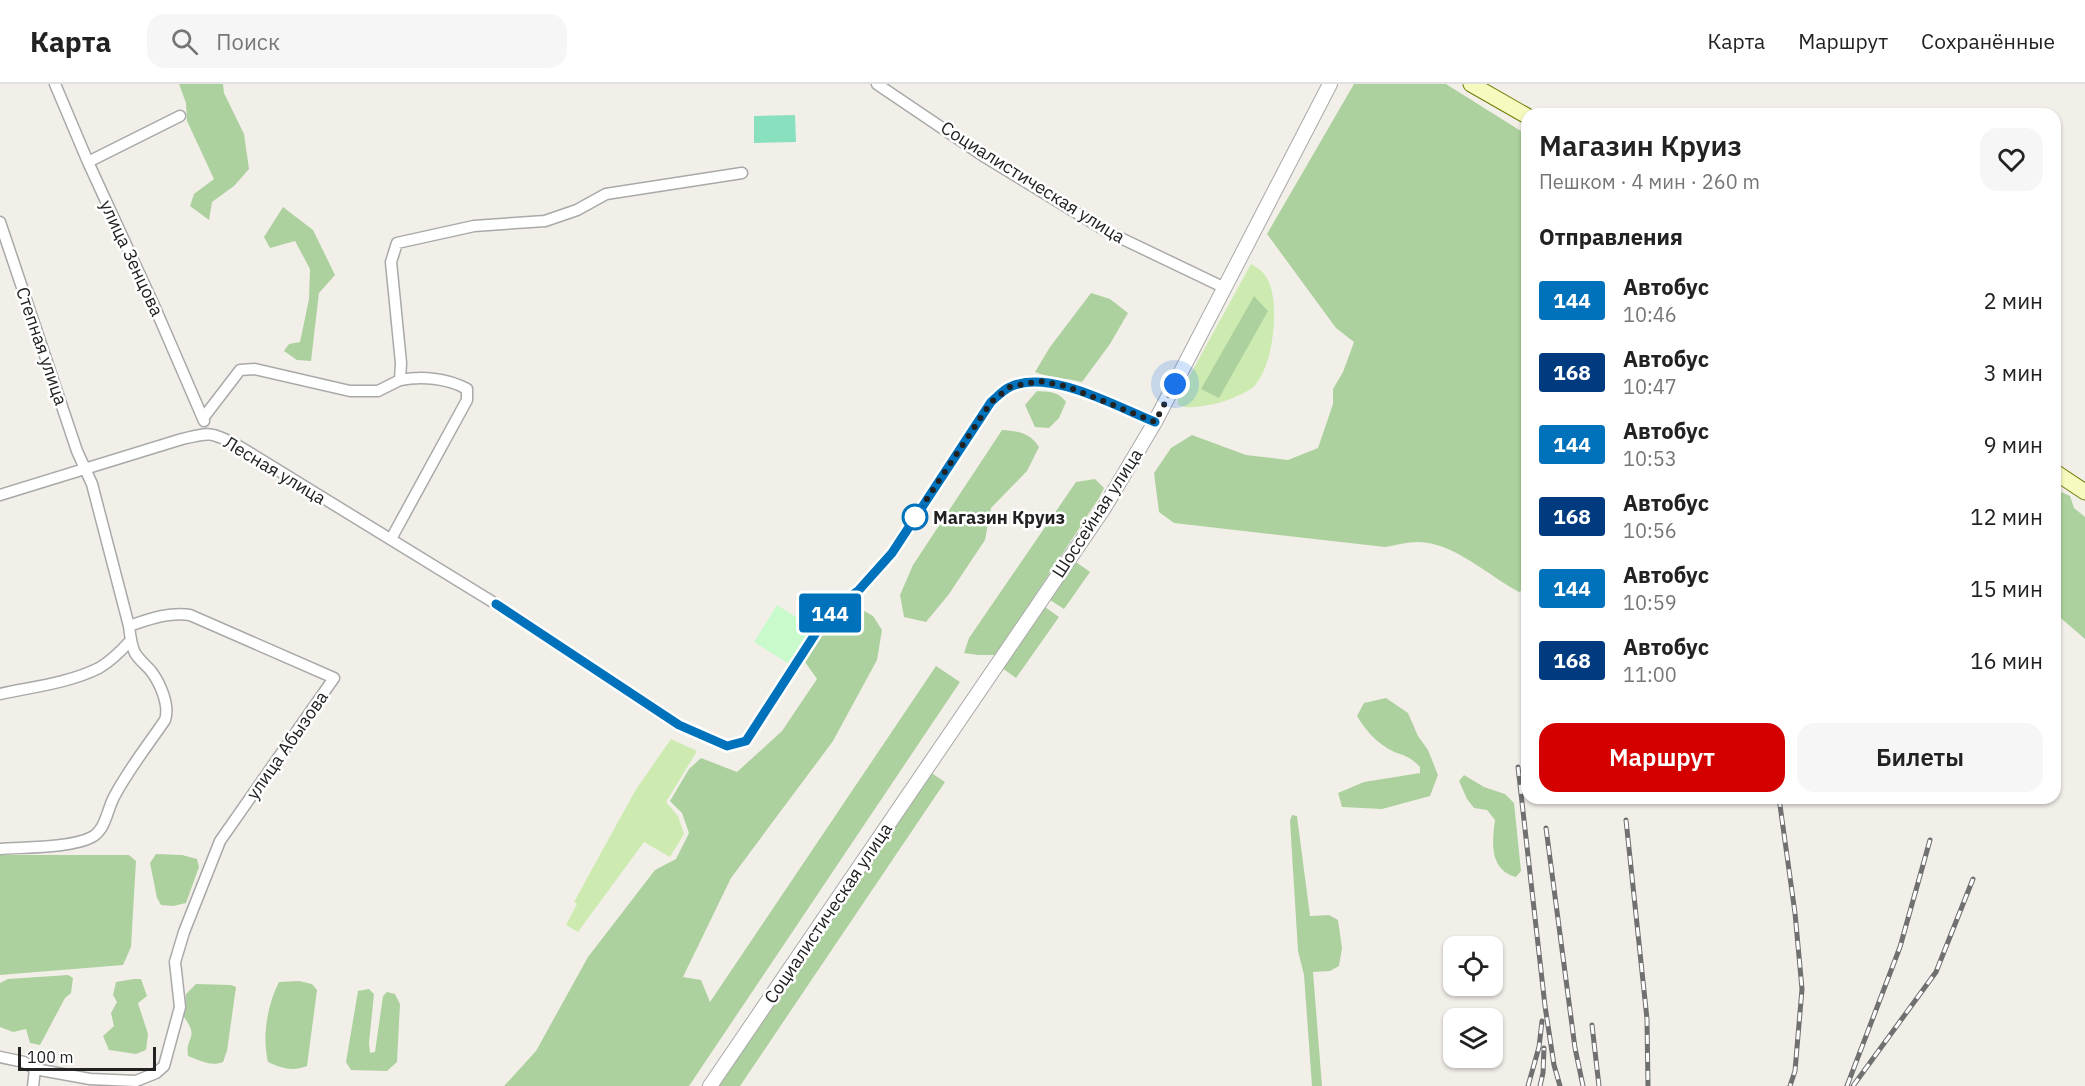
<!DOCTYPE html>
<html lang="ru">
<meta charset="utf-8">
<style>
body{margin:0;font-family:"IBM Plex Sans",sans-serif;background:#f6f6f6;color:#222;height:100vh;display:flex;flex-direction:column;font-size:22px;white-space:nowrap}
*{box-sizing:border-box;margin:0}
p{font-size:20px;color:#767676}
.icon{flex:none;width:33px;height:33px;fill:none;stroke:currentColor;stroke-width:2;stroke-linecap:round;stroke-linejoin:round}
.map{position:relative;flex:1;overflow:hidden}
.sheet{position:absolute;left:1521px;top:24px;width:540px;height:696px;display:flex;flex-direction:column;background:#fff;border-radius:18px;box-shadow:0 2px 4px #0004}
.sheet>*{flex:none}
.badge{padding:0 12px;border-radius:4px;font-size:21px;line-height:39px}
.buttons{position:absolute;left:1443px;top:852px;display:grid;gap:12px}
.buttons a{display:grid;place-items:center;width:60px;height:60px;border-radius:12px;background:#fff;box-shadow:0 2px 4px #0004;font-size:30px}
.scale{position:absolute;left:18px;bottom:15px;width:138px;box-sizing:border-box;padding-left:6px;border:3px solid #222;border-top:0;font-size:16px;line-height:21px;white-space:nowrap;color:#222;-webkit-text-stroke:4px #fff;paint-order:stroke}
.you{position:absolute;width:30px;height:30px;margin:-15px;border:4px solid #fff;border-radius:50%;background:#1a73e8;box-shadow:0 0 0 9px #1a73e833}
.map>.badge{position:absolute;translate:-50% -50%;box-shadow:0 0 0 3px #fff}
h2{padding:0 18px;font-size:22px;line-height:54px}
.round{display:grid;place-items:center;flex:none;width:63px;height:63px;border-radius:18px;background:#f6f6f6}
.head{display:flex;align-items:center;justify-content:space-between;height:102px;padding:0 18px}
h1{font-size:28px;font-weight:600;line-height:45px}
.action{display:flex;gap:12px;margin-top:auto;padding:12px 18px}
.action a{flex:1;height:69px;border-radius:18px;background:#d40000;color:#fff;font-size:24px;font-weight:600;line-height:69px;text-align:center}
.action a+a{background:#f6f6f6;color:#222}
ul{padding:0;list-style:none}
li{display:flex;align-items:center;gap:18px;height:72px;padding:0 18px}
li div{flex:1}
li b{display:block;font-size:22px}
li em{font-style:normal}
li .badge{min-width:66px;font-weight:700;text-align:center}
header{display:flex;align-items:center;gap:36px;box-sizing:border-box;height:84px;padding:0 30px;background:#fff;border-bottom:2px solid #e0e0e0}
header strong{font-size:28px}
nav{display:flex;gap:33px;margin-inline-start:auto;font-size:21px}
.search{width:420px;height:54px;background:#f6f6f6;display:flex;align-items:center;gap:15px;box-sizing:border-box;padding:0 21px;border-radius:18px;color:#767676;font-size:22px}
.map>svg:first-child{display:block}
</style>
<header>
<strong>Карта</strong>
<div class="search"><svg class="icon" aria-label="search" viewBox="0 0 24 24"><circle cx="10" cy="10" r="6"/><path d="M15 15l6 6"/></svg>Поиск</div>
<nav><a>Карта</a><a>Маршрут</a><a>Сохранённые</a></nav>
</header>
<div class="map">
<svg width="2085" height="1002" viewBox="0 0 2085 1002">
<rect width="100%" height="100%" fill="#f2efe9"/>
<path fill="#cdebb0" d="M1251,180C1256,183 1261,186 1265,191C1282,213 1274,286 1252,304C1241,312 1222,319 1209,321C1198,323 1188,325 1178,321V313Z
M671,655L697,667L666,718L678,732L684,750L670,773L644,758L578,848L566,841L577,820L574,818L635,707Z"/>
<path fill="#add19e" d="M179,0H223L224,9L244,50L249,85L234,102L212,118L209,136L190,122L194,110L214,95L187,37L186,19Z
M1354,0H1446L1527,51V504L1519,508C1489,492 1453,458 1418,458C1407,458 1396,461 1385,463L1174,439L1159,428L1154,389L1171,364L1192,351L1246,371L1288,376L1318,364L1333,320V305L1343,288L1354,258L1336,244L1267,150Z
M283,123L313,146L335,191L319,209L311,277L297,276L284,267L289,260L300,258L309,215L310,185L295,157L270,164L264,153Z
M1091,209L1110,215L1128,229L1110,260L1082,298C1067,294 1049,294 1035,288L1050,263Z
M1254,212L1268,227L1219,314L1201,305Z
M1037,307C1049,308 1058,307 1066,318L1059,334L1049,344L1035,343L1025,321Z
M1002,346C1018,347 1030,349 1039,363L1027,387L991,424L985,456L949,510L926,538L904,533L900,511L913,481Z
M1095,395L1104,404L1099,414L996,571H978L964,569L969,554L1076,398Z
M2059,407L2070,412L2074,424L2085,433V555L2055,529V412Z
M1076,478L1090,488L1064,525L1050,516Z
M833,509L873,532L882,546L877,576L833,657L731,794L683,893L701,896L710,918L936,582L960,598L689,1002H504L536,967L588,873L655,786L676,775L689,749L682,729L670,717L689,685L701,674L737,688L782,647L817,595L803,575L808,556L812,520Z
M1045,523L1059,533L1016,594L1002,584Z
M1386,614L1408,629L1418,652L1428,666L1438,691L1430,712L1382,725L1342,723L1338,709L1364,698L1420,689V683C1406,668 1401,673 1387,664C1375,657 1364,644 1357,632L1364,619Z
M930,688L945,698L740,1002H718Z
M1464,691L1484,703L1505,710L1514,719L1521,787L1516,793C1489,786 1492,758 1495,736L1487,726L1474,724L1467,715L1459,697Z
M1292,731L1297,732L1310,832L1329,831L1338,836L1342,864L1339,882L1330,887L1313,888L1322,1002H1312L1304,891L1298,867L1290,737Z
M156,770L182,771L197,775L199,783L186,819L173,822L161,821L157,814L150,779Z
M0,771H129L136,777L131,863L123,881L0,891Z
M68,891L73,894L71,909L65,914L40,961L30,959L26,945L13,948L0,943V899L8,895Z
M134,895H141L147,912L138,919L148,950L146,966L136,970L109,966L103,952L114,942L111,929L117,918L113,911L116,898Z
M299,897L312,900L317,906L307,982C293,988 281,984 268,978C262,953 267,921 279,898Z
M196,900L231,901L236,903L227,967L223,978C211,983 199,976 188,972C185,952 200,955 184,933L186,910Z
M369,905L374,910L369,959L370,969L375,968L383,912L387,908L395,910L400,920L397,978L387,987L351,986L346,978L358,907Z"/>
<path fill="#c8facc" d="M777,521L812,543L789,580L754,558Z"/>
<path fill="#88e0be" d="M795,31L796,58L754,59V32Z"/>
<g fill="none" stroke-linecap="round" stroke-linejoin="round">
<g stroke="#a9a9a9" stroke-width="13">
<path id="minor" d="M55,0L88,78L156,226L204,337
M877,0L985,73L1106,147L1225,204
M88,78L180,32
M0,138L77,367L92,400L129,542C130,551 131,561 135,569C140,577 146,581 151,587C160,599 170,621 165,636C148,661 128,686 114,713C107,726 106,745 92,753C72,764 23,763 0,765
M204,333L240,286L255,285L350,307H378L400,296L401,279L391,178L397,159L474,142L545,137L577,126L606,110L742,89
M0,411L182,355C211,348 210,348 237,361L496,520L679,641L727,662L746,657L830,527L858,507L892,469L991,318C997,313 1003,306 1010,303C1049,284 1117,323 1155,338
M391,455L467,316V305C447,294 422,292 400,296
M0,610C32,603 69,599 99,584C111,577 121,567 130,557
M0,973L24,978L35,985L90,995L136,997L156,989L164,982L180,923L175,878L184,848L220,757L334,594L190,531C168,528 150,535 129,542
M33,1002L35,985"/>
</g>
<g stroke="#a9a9a9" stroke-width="16">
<path id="tertiary" d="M710,1002L1104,424L1155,338L1330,0"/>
</g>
<g stroke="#707d05" stroke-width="17">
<path id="secondary" d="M1471,0L1527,32
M2055,388L2085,408"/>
</g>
<use href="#minor" stroke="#fff" stroke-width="10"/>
<use href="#tertiary" stroke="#fff" stroke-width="14"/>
<use href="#secondary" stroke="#f7fabf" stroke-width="15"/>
<g stroke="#707070" stroke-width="5">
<path id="rail" d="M1518,683L1545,922L1554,981L1560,1002
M1779,714L1795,829L1802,905L1795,987L1790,1002
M1626,736L1647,935L1648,1002
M1546,744L1575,964L1583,1002
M1592,941L1599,1002
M1528,1002L1539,963L1542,937
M1540,1002L1543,989L1544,964
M1847,1002L1900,863L1930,756
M1853,1002L1936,888L1973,795"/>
</g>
<use href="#rail" stroke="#fff" stroke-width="3" stroke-dasharray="9" stroke-linecap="butt"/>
</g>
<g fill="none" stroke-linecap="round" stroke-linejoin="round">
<g stroke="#fff" stroke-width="14">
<path id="line" d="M496,520L679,641L727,662L746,657L830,527L858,507L892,469L991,318C997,313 1003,306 1010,303C1049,284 1117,323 1155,338"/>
</g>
<use href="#line" stroke="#0072bc" stroke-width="9"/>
<path stroke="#222" stroke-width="6" stroke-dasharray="0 10.8" d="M915,433L991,318L1010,303L1039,297L1066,302L1155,338L1175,300"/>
</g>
<circle fill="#fff" stroke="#0072bc" stroke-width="3" cx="915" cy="433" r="12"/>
<g text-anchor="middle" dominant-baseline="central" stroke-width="5" stroke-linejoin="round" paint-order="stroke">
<g font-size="18" fill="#222" stroke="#fff">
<text transform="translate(1033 98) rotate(32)">Социалистическая улица</text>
<text transform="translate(132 174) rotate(65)">улица Зенцова</text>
<text transform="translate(42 262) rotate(71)">Степная улица</text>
<text transform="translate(275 386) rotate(31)">Лесная улица</text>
<text transform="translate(1097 429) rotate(-57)">Шоссейная улица</text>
<text transform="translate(287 661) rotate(-55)">улица Абызова</text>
<text transform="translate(828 829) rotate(-56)">Социалистическая улица</text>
</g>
<g font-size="18" font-weight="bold" fill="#222" stroke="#fff" text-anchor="start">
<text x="933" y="433">Магазин Круиз</text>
</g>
</g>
</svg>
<div class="buttons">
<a><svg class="icon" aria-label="locate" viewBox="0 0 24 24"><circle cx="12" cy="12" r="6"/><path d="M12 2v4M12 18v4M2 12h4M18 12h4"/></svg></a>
<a><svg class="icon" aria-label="layers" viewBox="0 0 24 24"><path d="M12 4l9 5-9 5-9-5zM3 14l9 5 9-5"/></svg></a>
</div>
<div class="scale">100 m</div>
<div class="you" style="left:1175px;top:300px"></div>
<b class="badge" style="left:830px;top:529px;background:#0072bc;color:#fff">144</b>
<section class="sheet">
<div class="head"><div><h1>Магазин Круиз</h1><p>Пешком · 4 мин · 260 m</p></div><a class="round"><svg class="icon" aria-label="heart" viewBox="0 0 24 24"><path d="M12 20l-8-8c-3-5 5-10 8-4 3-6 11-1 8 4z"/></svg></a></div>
<h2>Отправления</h2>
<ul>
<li><span class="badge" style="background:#0072bc;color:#fff">144</span><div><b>Автобус</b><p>10:46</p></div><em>2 мин</em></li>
<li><span class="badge" style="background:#003b80;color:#fff">168</span><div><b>Автобус</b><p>10:47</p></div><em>3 мин</em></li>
<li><span class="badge" style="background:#0072bc;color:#fff">144</span><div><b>Автобус</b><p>10:53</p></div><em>9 мин</em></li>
<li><span class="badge" style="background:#003b80;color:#fff">168</span><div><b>Автобус</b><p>10:56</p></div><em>12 мин</em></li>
<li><span class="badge" style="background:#0072bc;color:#fff">144</span><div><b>Автобус</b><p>10:59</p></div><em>15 мин</em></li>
<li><span class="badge" style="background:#003b80;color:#fff">168</span><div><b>Автобус</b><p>11:00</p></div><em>16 мин</em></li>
</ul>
<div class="action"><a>Маршрут</a><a>Билеты</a></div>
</section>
</div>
